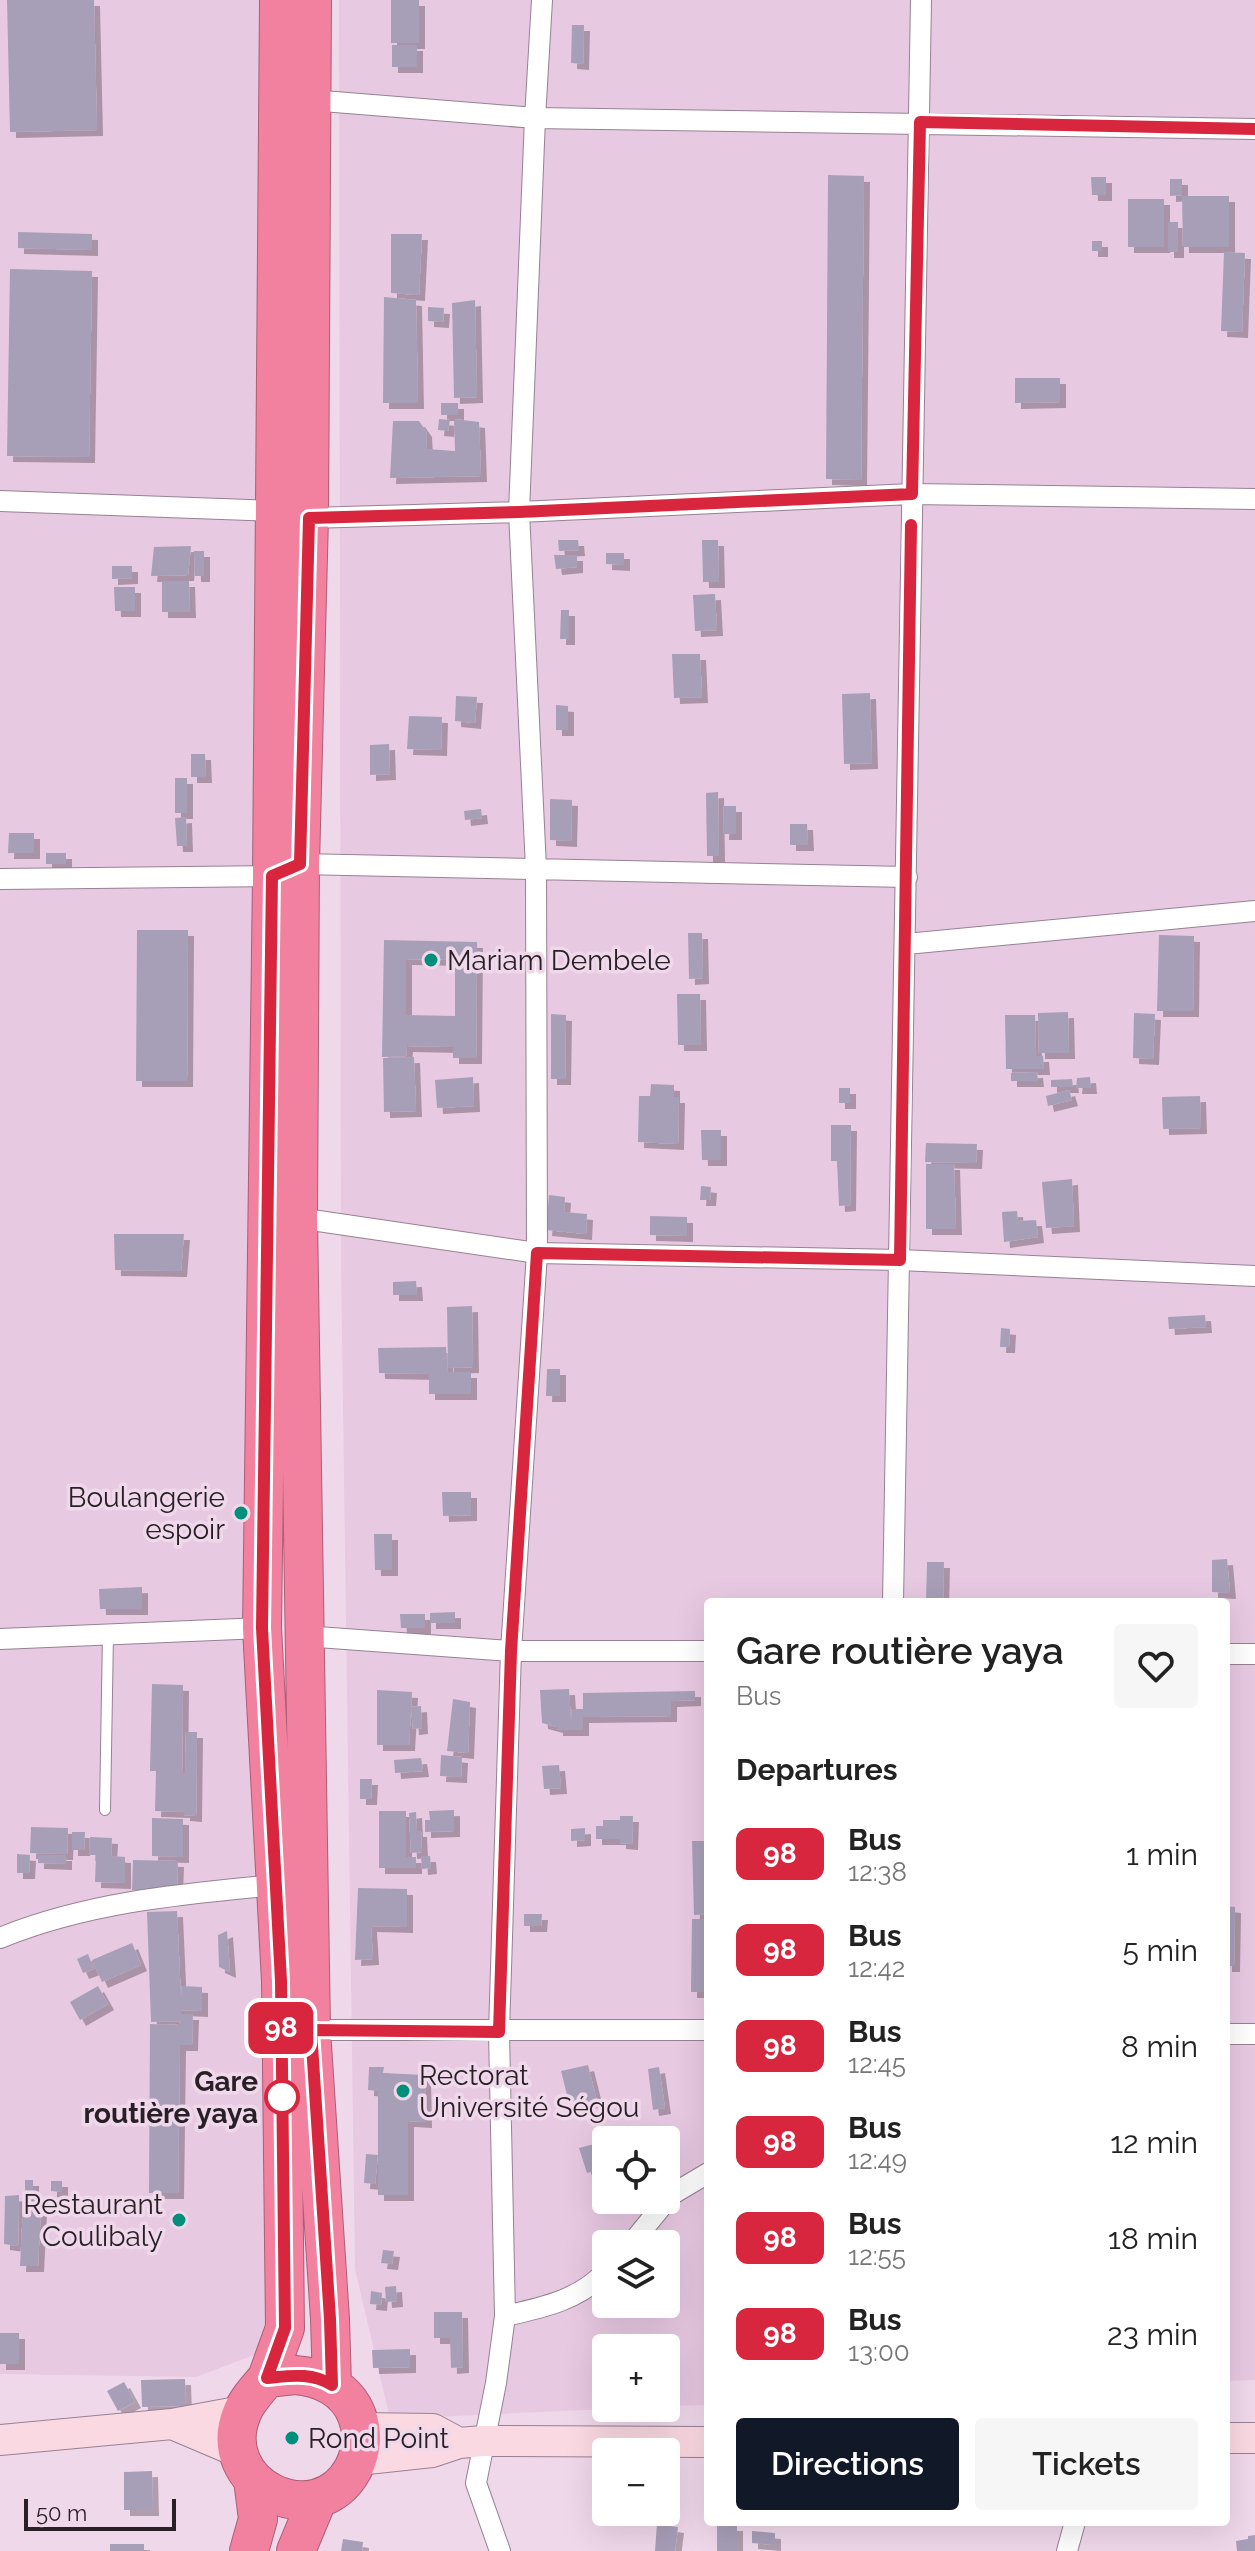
<!DOCTYPE html>
<meta charset="utf-8">
<style>
body{margin:0;font-family:Raleway,sans-serif;background:#f6f6f6;color:#222;height:100vh;display:flex;flex-direction:column;font-size:30px;white-space:nowrap}
*{box-sizing:border-box;margin:0}
p{font-size:26px;color:#767676}
.icon{flex:none;width:44px;height:44px;fill:none;stroke:currentColor;stroke-width:2;stroke-linecap:round;stroke-linejoin:round}
.map{position:relative;flex:1;overflow:hidden}
.side{position:absolute;left:704px;top:1598px;width:526px;height:928px;display:flex;flex-direction:column;background:#fff;border-radius:8px;box-shadow:0 8px 32px #0002}
.side>*{flex:none}
.badge{padding:0 16px;border-radius:12px;font-size:28px;line-height:52px}
.fabs{position:absolute;left:592px;top:2126px;display:grid;gap:16px}
.fabs a{display:grid;place-items:center;width:88px;height:88px;border-radius:8px;background:#fff;box-shadow:0 8px 32px #0002;font-size:40px}
.scale{position:absolute;left:24px;bottom:20px;width:152px;box-sizing:border-box;padding-left:8px;border:4px solid #281f27;border-top:0;font-size:22px;line-height:28px;white-space:nowrap;color:#281f27;-webkit-text-stroke:6px #f0d8eb;paint-order:stroke}
.map>.badge{position:absolute;translate:-50% -50%;box-shadow:0 0 0 4px #fff}
h2{padding:0 32px;font-size:30px;line-height:72px}
.round{display:grid;place-items:center;flex:none;width:84px;height:84px;border-radius:8px;background:#f6f6f6}
.summary{display:flex;align-items:center;justify-content:space-between;height:136px;padding:0 32px}
h1{font-size:38px;font-weight:600;line-height:60px}
.primary-button{display:flex;gap:16px;margin-top:auto;padding:16px 32px}
.primary-button a{flex:1;height:92px;border-radius:8px;background:#111827;color:#fff;font-size:32px;font-weight:600;line-height:92px;text-align:center}
.primary-button a+a{background:#f6f6f6;color:#222}
ul{padding:0;list-style:none}
li{display:flex;align-items:center;gap:24px;height:96px;padding:0 32px}
li div{flex:1}
li b{display:block;font-size:30px}
li em{font-style:normal}
li .badge{min-width:88px;font-weight:700;text-align:center}
.map>svg:first-child{display:block}
</style>
<div class="map">
<svg width="1255" height="2551" viewBox="0 0 1255 2551">
<defs>
<filter id="shadow"><feDropShadow dx="6" dy="6" stdDeviation="0" flood-color="#0004"/></filter>
</defs>
<rect width="100%" height="100%" fill="#f0d8eb"/>
<path fill="#e8c9e2" fill-rule="evenodd" d="M0,0H282L270,2349L196,2377L0,2374Z
M339,0H1255V2380L1226,2381V1602H708V2405L666,2406V2348H606V2408H631L390,2419L355,2269L341,1264ZM606,2140H666V2200H606ZM606,2244H666V2304H606Z"/>
<path fill="#a79fb8" fill-rule="evenodd" filter="url(#shadow)" d="M7,0H94L97,130L10,132Z
M391,0H419V43H391Z
M572,25H584L583,64L571,63Z
M392,45H417V67H392Z
M828,175L864,176L861,480L826,479Z
M1091,177H1106V195H1092Z
M1170,179H1182V195L1170,196Z
M1182,196H1229V247H1183Z
M1128,199H1164V247H1128Z
M1168,222H1178V252H1168Z
M18,232L92,234V250L18,248Z
M391,234H422L419,295L391,293Z
M1092,241H1102V251H1092Z
M1224,252L1245,253L1242,332L1221,331Z
M10,269L92,271L89,457L7,456Z
M384,297L416,300L418,403H383Z
M475,300L477,397L454,398L452,303Z
M428,307L444,308L443,322L428,321Z
M1015,378H1060V402L1015,403Z
M441,403H458V415H441Z
M439,419L450,420L448,431L438,430Z
M454,419L479,422L481,476L390,478L393,421H419L426,431L427,449L455,451Z
M558,540H578L579,550L559,551Z
M702,540H718L719,582H703Z
M191,546L188,575L151,576L154,547Z
M194,551H204V576H195Z
M606,553H624V565L606,564Z
M554,555H577V567L556,569Z
M112,566H132V578L112,579Z
M162,581H189L190,612H162Z
M114,587H135V611H115Z
M715,594L717,630L695,631L693,595Z
M561,610H569V639H560Z
M672,654H700L702,697L674,698Z
M870,693L872,763L844,764L842,694Z
M456,696L477,697L475,723L455,721Z
M556,705L568,706V730H556Z
M409,716L442,717L441,750L407,749Z
M389,744L390,774L370,775V745Z
M191,754H205L206,777H191Z
M175,778H187V813H175Z
M718,792L719,856H707L706,793Z
M550,799L572,800L571,841L550,840Z
M724,806H736V834H723Z
M481,809L482,818L465,820L464,811Z
M186,817L187,846H177L175,818Z
M790,824H807L808,845H790Z
M9,833H34V853H8Z
M46,853H66V864H46Z
M137,930H188L187,1081H136Z
M688,933H702L703,978L689,979Z
M1159,935L1194,936L1193,1011H1157Z
M384,940L477,942L476,1058H453V1047L407,1046L406,1056L382,1057ZM406,959L455,960V1016L406,1015Z
M677,994H700L701,1045H678Z
M1068,1012L1069,1053H1039L1038,1013Z
M1134,1013L1155,1014L1153,1059L1133,1058Z
M551,1014L566,1015L565,1079H551Z
M1005,1015H1035L1036,1056H1043L1044,1069H1006Z
M414,1057L416,1111L384,1112L383,1058Z
M1037,1072L1038,1081H1011V1073Z
M473,1077L474,1106L437,1108L435,1080Z
M1090,1077L1091,1088H1076L1077,1078Z
M1072,1079L1073,1087H1051V1080Z
M651,1084L674,1085V1097H679L678,1144L638,1142L639,1096H650Z
M839,1088H850V1103H839Z
M1069,1090L1072,1100L1048,1106L1046,1096Z
M1200,1096L1201,1128L1163,1129L1162,1097Z
M831,1125H851L850,1205L839,1206L837,1161H831Z
M701,1130H721V1160H702Z
M926,1143L977,1144L976,1163L925,1162Z
M926,1164H954L956,1229H926Z
M1072,1179L1074,1226L1046,1228L1042,1182Z
M701,1186L711,1187L710,1200H700Z
M549,1195L565,1197L564,1212L587,1214L586,1234L546,1230Z
M1017,1211L1018,1221L1036,1220L1038,1237L1004,1242L1002,1212Z
M650,1216L687,1217V1236L650,1235Z
M114,1234H184L181,1271L115,1270Z
M416,1281L417,1295H393V1282Z
M472,1306L473,1367L448,1368L447,1307Z
M1205,1315L1206,1327L1169,1329L1168,1317Z
M1001,1328L1010,1329L1009,1347H1000Z
M446,1347L448,1374V1372H471V1394H429V1374L379,1373L378,1348Z
M547,1369H560V1396H546Z
M442,1492H471V1515L443,1516Z
M374,1534H392V1570H375Z
M1227,1559L1230,1593L1212,1592V1560Z
M927,1562H944L943,1602H926Z
M142,1587V1609H100L99,1589Z
M455,1612V1623H430V1613Z
M400,1614H425V1628H401Z
M152,1684L183,1685L182,1773H185L186,1732H197L196,1816L184,1815V1812L155,1811L156,1771H150Z
M569,1689L571,1722L572,1709H583V1693L695,1691V1700L671,1701V1716L583,1717V1730H557V1727L542,1723L540,1690Z
M377,1690L412,1692L409,1745H377Z
M453,1699L470,1702L468,1753L447,1751Z
M421,1706L422,1728L413,1729L411,1707Z
M441,1755L462,1757L461,1777L440,1776Z
M421,1758L423,1771L395,1773L394,1760Z
M559,1765L561,1788L544,1789L542,1766Z
M360,1779H372L371,1799H360Z
M454,1810V1831L425,1832V1820H430L429,1811Z
M379,1811H406V1857H416V1868H379Z
M416,1812L417,1831H421L422,1852L411,1853L409,1813Z
M620,1816H633L632,1844L620,1843V1839H596V1826H603V1820H620Z
M152,1818L183,1819V1857L152,1856Z
M31,1827L68,1828L67,1854L30,1853Z
M585,1828V1840L571,1841V1829Z
M72,1832H85L84,1850H72Z
M90,1837L112,1838L111,1856L125,1857V1883L95,1882L96,1855H89Z
M692,1841H708V1914L694,1915Z
M17,1854L30,1855L29,1873H17Z
M38,1855H66V1864L38,1863Z
M421,1856H430L431,1868L422,1869Z
M133,1860L178,1861L177,1891L132,1890Z
M358,1888L407,1889V1927L371,1926L373,1959L355,1960Z
M1226,1906L1235,1907L1234,1966H1226Z
M177,1911L181,1999L182,1986L202,1987V2011L181,2010V2014H193L192,2045H180L178,2193H149L150,2024L179,2025L180,2021L151,2022L147,1912Z
M524,1914H542L541,1926H524Z
M692,1919H708V1992H691Z
M227,1931L230,1972L219,1967L218,1935Z
M132,1943L141,1965L102,1982L92,1960Z
M88,1954L94,1969L83,1973L77,1959Z
M98,1986L108,2004L80,2020L70,2002Z
M588,2065L597,2101L570,2107L561,2071Z
M369,2067H384L383,2073L425,2075L426,2122L408,2121V2195H378V2155L375,2184L364,2183L366,2154L378,2155V2091L368,2090Z
M659,2067L665,2108L653,2110L648,2069Z
M594,2144L602,2169L587,2173L579,2148Z
M25,2180H33V2200H25Z
M51,2181H62V2192L51,2191Z
M19,2195L18,2246L4,2244L5,2196Z
M23,2207L41,2208L38,2266H20Z
M383,2250L394,2251L392,2264L381,2263Z
M396,2286L397,2301L386,2302L385,2287Z
M371,2291L382,2293L381,2305L370,2304Z
M434,2312H462L463,2367L451,2368L450,2338H434Z
M0,2333H19V2364H0Z
M410,2349V2367L373,2368L372,2350Z
M185,2379L186,2406L142,2407L141,2380Z
M124,2382L135,2402L118,2411L107,2391Z
M152,2471L153,2510H124V2472Z
M657,2524L678,2527L675,2551H655Z
M717,2525H737V2551H717Z
M752,2531L775,2533V2545L752,2543Z
M1255,2535V2551H1237L1236,2541L1248,2539V2536Z
M343,2539L363,2542L362,2551H341Z
M110,2544H144V2551H110Z"/>
<g fill="none" stroke-linecap="round" stroke-linejoin="round">
<g stroke="#978193" stroke-width="12">
<path id="lane" d="M105,1810L108,1634"/>
</g>
<g stroke="#978193" stroke-width="22">
<path id="street" d="M310,100L535,118L1255,129
M0,501L274,511
M309,518L519,512L912,494L1255,499
M0,879L272,876L300,864L907,877
M906,944L1255,911
M298,1218L537,1253L900,1260L1255,1276
M893,1602L921,0
M304,1636L511,1651H708
M0,1639L262,1628
M1226,1654H1255
M0,1938C88,1902 182,1894 276,1885
M311,2030H708
M1226,2034H1255
M631,2244L671,2195L708,2173
M505,2316C541,2308 580,2300 606,2271
M500,2551L476,2483L496,2383L505,2316L499,2032L511,1651L537,1253L536,868L519,512L535,118L542,0
M1067,2551L1075,2522"/>
</g>
<g stroke="#978193" stroke-width="32">
<path id="secondary" d="M172,2424L238,2452
M361,2428L433,2429L459,2443
M1226,2438H1255
M0,2440L172,2424L242,2411
M358,2460L432,2452L459,2443L483,2441L708,2442"/>
</g>
<g stroke="#ab5f75" stroke-width="40">
<path id="highway" d="M312,0L309,518L300,864L298,1218L311,2030L330,2319L332,2385
M295,2375C321,2377 347,2389 357,2416C364,2434 361,2453 353,2469C316,2536 212,2485 242,2413C247,2400 258,2389 267,2378Z
M267,2378L285,2328L281,1981L262,1628L272,876L279,0
M249,2551L258,2519L253,2480
M296,2551L318,2498"/>
</g>
<use href="#lane" stroke="#fff" stroke-width="10"/>
<use href="#street" stroke="#fff" stroke-width="20"/>
<use href="#secondary" stroke="#fbd9e2" stroke-width="30"/>
<use href="#highway" stroke="#f1819f" stroke-width="38"/>
</g>
<g fill="none" stroke-linecap="round" stroke-linejoin="round">
<g stroke="#fff" stroke-width="18">
<path id="line" d="M911,525L900,1260L537,1253L511,1651L499,2032L311,2030L330,2319L332,2385C311,2372 290,2376 267,2378L285,2328L281,1981L262,1628L272,876L300,864L309,518L519,512L912,494L920,122L1255,129"/>
</g>
<use href="#line" stroke="#d7263d" stroke-width="12"/>
</g>
<g fill="#008f7a" stroke="#f0d8eb" stroke-width="3">
<circle cx="431" cy="960" r="8"/>
<circle cx="241" cy="1513" r="8"/>
<circle cx="403" cy="2091" r="8"/>
<circle cx="179" cy="2220" r="8"/>
<circle cx="292" cy="2438" r="8"/>
</g>
<circle fill="#fff" stroke="#d7263d" stroke-width="4" cx="282" cy="2097" r="16"/>
<g text-anchor="middle" dominant-baseline="central" stroke-width="7" stroke-linejoin="round" paint-order="stroke">
<g font-size="28" fill="#281f27" stroke="#f0d8eb" text-anchor="start">
<text x="447" y="960">Mariam Dembele</text>
<text x="225" y="1497" text-anchor="end">Boulangerie<tspan x="225" dy="32">espoir</tspan></text>
<text x="419" y="2075">Rectorat<tspan x="419" dy="32">Université Ségou</tspan></text>
<text x="163" y="2204" text-anchor="end">Restaurant<tspan x="163" dy="32">Coulibaly</tspan></text>
<text x="308" y="2438">Rond Point</text>
</g>
<g font-size="28" font-weight="bold" fill="#281f27" stroke="#f0d8eb" text-anchor="end">
<text x="258" y="2081">Gare<tspan x="258" dy="32">routière yaya</tspan></text>
</g>
</g>
</svg>
<div class="fabs">
<a><svg class="icon" aria-label="locate" viewBox="0 0 24 24"><circle cx="12" cy="12" r="6"/><path d="M12 2v4M12 18v4M2 12h4M18 12h4"/></svg></a>
<a><svg class="icon" aria-label="layers" viewBox="0 0 24 24"><path d="M12 4l9 5-9 5-9-5zM3 14l9 5 9-5"/></svg></a>
<a>+</a>
<a>−</a>
</div>
<div class="scale">50 m</div>
<b class="badge" style="left:281px;top:2028px;background:#d7263d;color:#fff">98</b>
<section class="side">
<div class="summary"><div><h1>Gare routière yaya</h1><p>Bus</p></div><a class="round"><svg class="icon" aria-label="heart" viewBox="0 0 24 24"><path d="M12 20l-8-8c-3-5 5-10 8-4 3-6 11-1 8 4z"/></svg></a></div>
<h2>Departures</h2>
<ul>
<li><span class="badge" style="background:#d7263d;color:#fff">98</span><div><b>Bus</b><p>12:38</p></div><em>1 min</em></li>
<li><span class="badge" style="background:#d7263d;color:#fff">98</span><div><b>Bus</b><p>12:42</p></div><em>5 min</em></li>
<li><span class="badge" style="background:#d7263d;color:#fff">98</span><div><b>Bus</b><p>12:45</p></div><em>8 min</em></li>
<li><span class="badge" style="background:#d7263d;color:#fff">98</span><div><b>Bus</b><p>12:49</p></div><em>12 min</em></li>
<li><span class="badge" style="background:#d7263d;color:#fff">98</span><div><b>Bus</b><p>12:55</p></div><em>18 min</em></li>
<li><span class="badge" style="background:#d7263d;color:#fff">98</span><div><b>Bus</b><p>13:00</p></div><em>23 min</em></li>
</ul>
<div class="primary-button"><a>Directions</a><a>Tickets</a></div>
</section>
</div>
